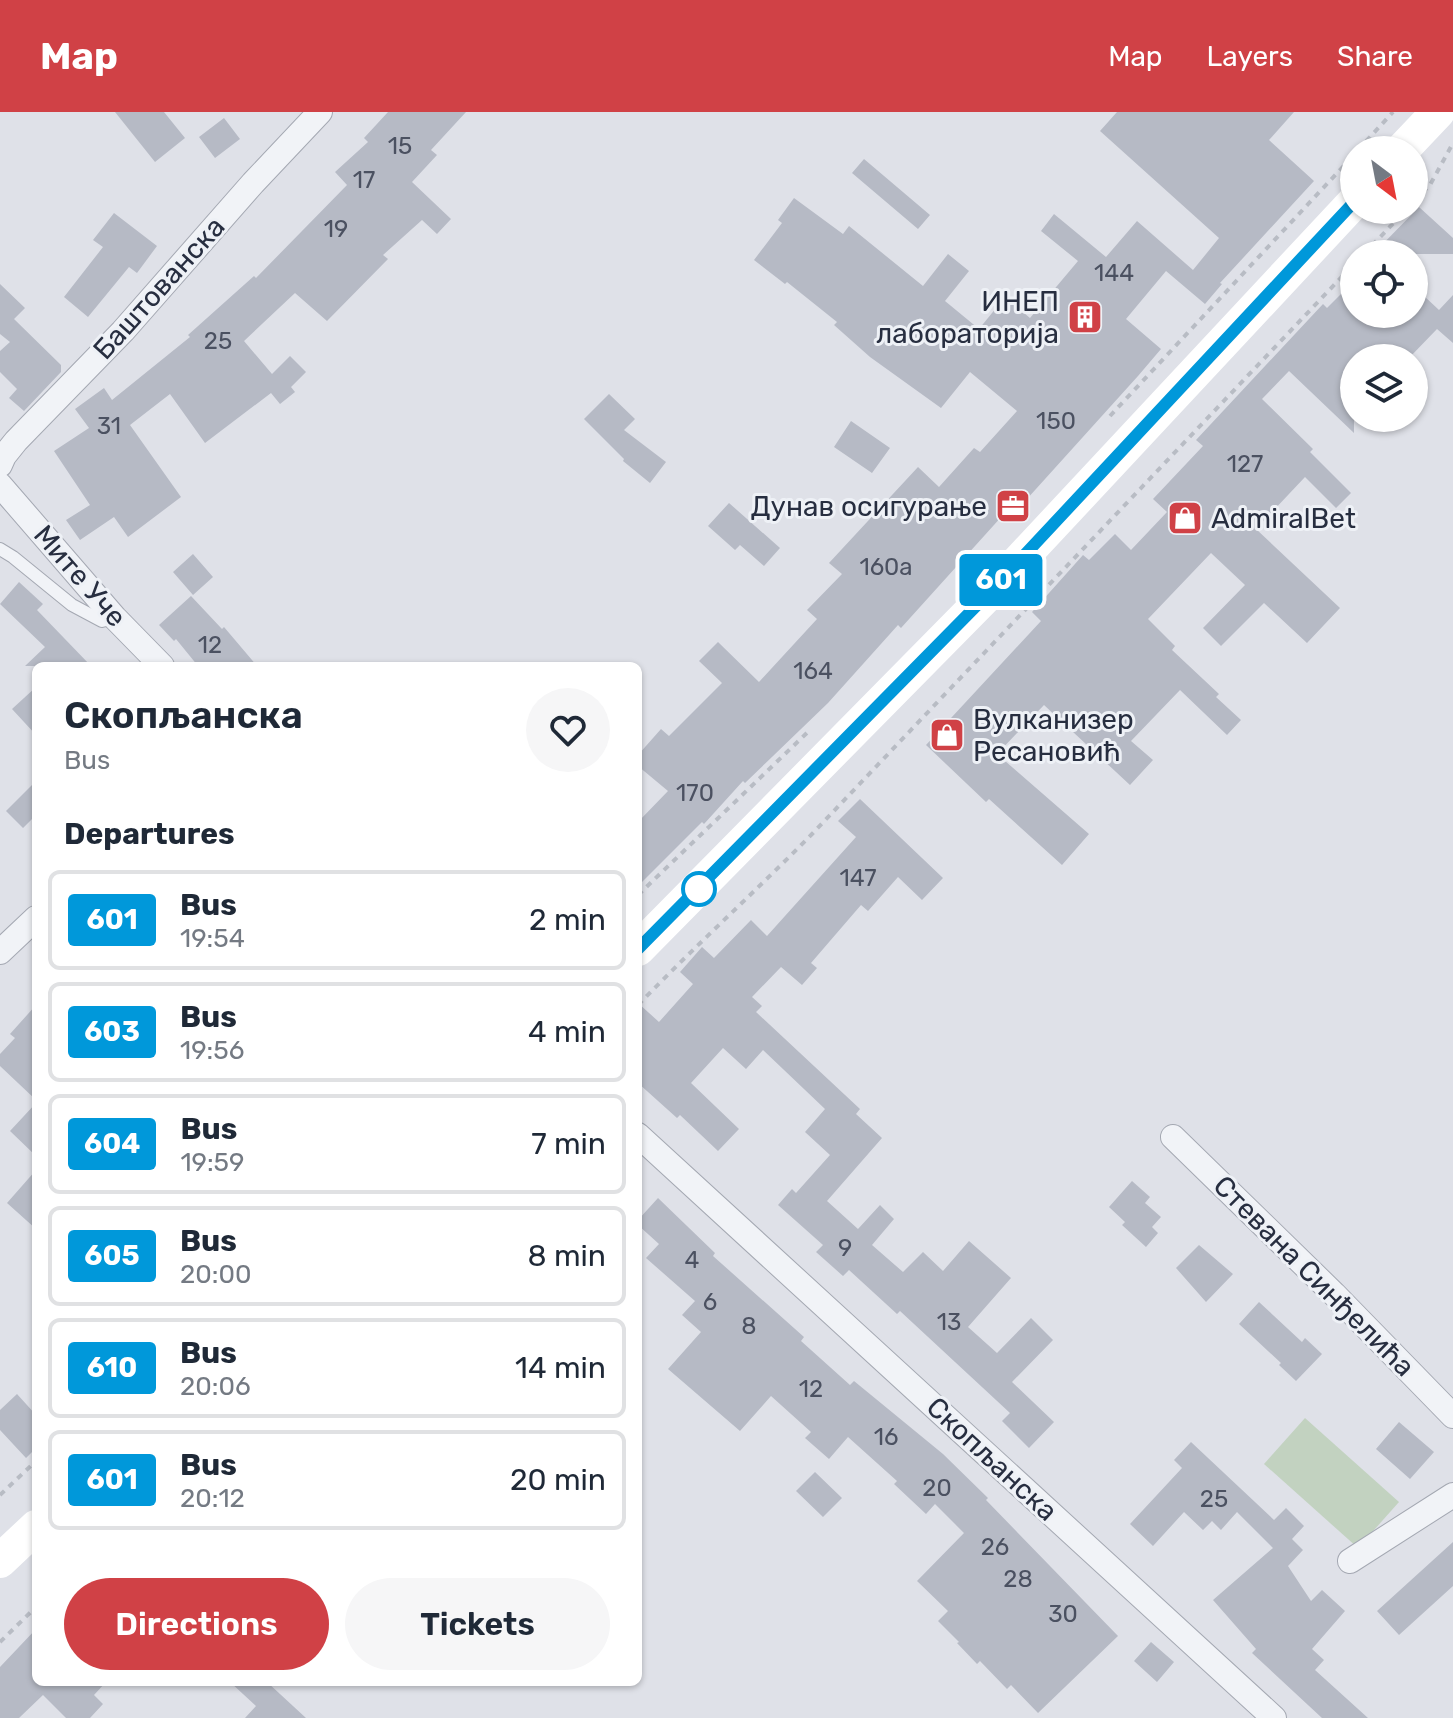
<!DOCTYPE html>
<meta charset="utf-8">
<style>
body{margin:0;font-family:Rubik,sans-serif;background:#f6f6f7;color:#1f2937;height:100vh;display:flex;flex-direction:column;font-size:30px;white-space:nowrap}
*{box-sizing:border-box;margin:0}
p{font-size:26px;color:#747a83}
.icon{flex:none;width:44px;height:44px;fill:none;stroke:currentColor;stroke-width:2;stroke-linecap:round;stroke-linejoin:round}
.map{position:relative;flex:1;overflow:hidden}
.side{position:absolute;left:32px;top:550px;width:610px;height:1024px;display:flex;flex-direction:column;background:#fff;border-radius:12px;box-shadow:0 2px 6px #0004}
.side>*{flex:none}
.badge{padding:0 16px;border-radius:6px;font-size:28px;line-height:52px}
.needle{width:52px;rotate:148deg}
.buttons{position:absolute;left:1340px;top:24px;display:grid;gap:16px}
.buttons a{display:grid;place-items:center;width:88px;height:88px;border-radius:50%;background:#fff;box-shadow:0 2px 6px #0004;font-size:40px}
.map>.badge{position:absolute;translate:-50% -50%;box-shadow:0 0 0 4px #fff}
h2{padding:0 32px;font-size:30px;line-height:72px}
.round{display:grid;place-items:center;flex:none;width:84px;height:84px;border-radius:42px;background:#f6f6f7}
.overview{display:flex;align-items:center;justify-content:space-between;height:136px;padding:0 32px}
h1{font-size:38px;font-weight:600;line-height:60px}
.action{display:flex;gap:16px;margin-top:auto;padding:16px 32px}
.action a{flex:1;height:92px;border-radius:48px;background:#d04146;color:#fff;font-size:32px;font-weight:600;line-height:92px;text-align:center}
.action a+a{background:#f6f6f7;color:#1f2937}
ul{padding:0;list-style:none}
li{display:flex;align-items:center;gap:24px;height:100px;margin:0 16px 12px;padding:0 16px;border:4px solid #e0e1e3;border-radius:12px}
li div{flex:1}
li b{display:block;font-size:30px}
li em{font-style:normal}
li .badge{min-width:88px;font-weight:700;text-align:center}
header{display:flex;align-items:center;gap:48px;box-sizing:border-box;height:112px;padding:0 40px;background:#d04146;color:#fff}
header strong{font-size:38px}
nav{display:flex;gap:44px;margin-inline-start:auto;font-size:28px}
.map>svg:first-child{display:block}
</style>
<header>
<strong>Map</strong>
<nav><a>Map</a><a>Layers</a><a>Share</a></nav>
</header>
<div class="map">
<svg width="1453" height="1606" viewBox="0 0 1453 1606">
<rect width="100%" height="100%" fill="#dfe1e8"/>
<path fill="#c2d2c0" d="M1305,1306L1399,1390L1358,1436L1264,1352Z"/>
<path fill="#b6bac5" d="M115,0H164L185,26L155,50Z
M388,0H466L431,38L437,43L412,70L451,107L437,122L422,108L383,143L388,147L327,209L295,181L244,229L272,262L290,244L306,260L291,275L295,280L280,292L271,281L205,331L170,282L130,313L181,385L128,425L114,405L80,428L66,408L90,393L54,339L89,316L75,297L104,276L112,288L190,225L188,223L254,164L256,166L347,73L335,60L368,30L364,26Z
M1117,0H1294L1269,28L1314,69L1220,171L1222,172L1205,192L1166,159L1126,207L1161,237L1138,264L1008,408L1003,403L901,516L898,513L828,591L745,671L743,669L704,712L702,710L638,774V710L668,679L638,654V643L661,617L669,624L722,571L699,549L718,530L759,570L817,507L807,498L842,462L829,451L918,355L939,375L974,336L980,340L1017,299L970,260L941,296L870,245L834,213L837,210L787,170L785,172L754,148L782,111L778,108L794,86L843,122L849,114L923,174L948,142L969,159L945,189L979,217L1005,185L1030,206L1078,149L1041,119L1054,102L1106,145L1137,109L1193,158L1219,126L1100,19Z
M224,6L240,27L215,46L199,25Z
M864,47L930,103L918,117L852,61Z
M1419,95L1453,126V142H1373Z
M114,101L157,134L137,161L129,155L88,205L64,185L103,135L93,128Z
M1354,169V202H1414V193L1423,183L1439,198L1453,183V231L1437,217L1409,246H1354V321L1289,259L1262,287L1313,337L1310,340L1351,381L1336,396L1305,365L1256,417L1340,496L1307,531L1264,491L1221,534L1203,516L1245,473L1211,441L1148,507L1175,534L1172,538L1219,582L1216,585L1241,608L1227,623L1180,578L1131,629L1153,648L1130,673L1044,593L997,642L1089,722L1062,753L989,687L986,690L926,633L1041,509L1032,500L1083,443L1089,448L1115,422L1131,438L1167,400L1153,387L1203,334L1196,328L1323,192L1327,196Z
M0,172L25,196L14,207L61,253V260L24,299L9,286L17,277L0,260V239L10,230L0,222Z
M609,282L635,307L624,318L666,350L650,371L623,349L624,347L584,307Z
M851,309L890,336L872,361L834,335Z
M729,391L780,436L764,454L740,433L735,438L708,414Z
M193,442L213,465L193,483L173,460Z
M19,470L43,492L37,498L91,554H25L45,535L0,492Z
M191,484L222,517L224,515L257,554H198L176,527L174,529L159,513Z
M36,575V623L12,597Z
M36,669V703L23,716L6,699Z
M860,687L943,766L922,788L898,765L868,799L861,793L811,851L817,856L802,873L781,855L752,885L762,894L756,900L860,997L856,1002L882,1026L827,1089L858,1117L880,1093L894,1107L872,1133L903,1160L923,1140L943,1159L969,1129L1011,1166L968,1215L997,1241L1031,1206L1053,1228L1012,1270L1054,1310L1029,1336L1002,1309L1010,1301L900,1199L897,1202L849,1158L843,1164L816,1140L823,1133L778,1093L792,1077L796,1081L830,1043L805,1020L825,997L763,938L746,957L723,936L691,971L739,1017L718,1039L680,1003L677,1006L638,971V891L659,910L693,872L680,860L702,835L714,846L751,808L767,824L856,725L838,709Z
M36,893V988L0,954V942L15,926L10,922Z
M36,991V1044L10,1019Z
M36,1058V1117L7,1091Z
M1132,1069L1150,1085L1145,1091L1161,1105L1152,1115L1158,1121L1146,1135L1122,1113L1125,1110L1109,1095Z
M658,1086L715,1141L713,1144L804,1225L801,1229L850,1273L854,1269L943,1342L988,1386L986,1388L1118,1524L1038,1601L1011,1573L1007,1577L980,1549L977,1552L957,1531L959,1530L938,1509L948,1499L917,1469L964,1421L935,1392L926,1402L894,1372L897,1369L848,1325L829,1347L805,1326L811,1320L771,1284L740,1319L668,1257L701,1220L682,1203L695,1189L646,1146L659,1132L638,1113V1108Z
M1199,1133L1233,1162L1206,1190L1176,1156Z
M1259,1190L1302,1230L1305,1226L1322,1242L1296,1269L1279,1253L1281,1251L1239,1212Z
M17,1282L36,1303V1336L26,1346L0,1318V1298Z
M1399,1310L1434,1340L1410,1367L1376,1337Z
M1191,1330L1274,1408L1286,1396L1304,1414L1292,1427L1303,1438L1288,1454L1311,1489L1322,1478L1345,1499L1312,1537L1324,1548L1315,1558L1368,1606H1322L1252,1541L1256,1537L1213,1488L1273,1436L1237,1400L1221,1418L1212,1409L1203,1418L1184,1400L1153,1434L1130,1412L1182,1356L1174,1348Z
M815,1360L842,1386L823,1405L796,1379Z
M1453,1430V1474L1399,1523L1377,1499Z
M36,1517V1570H106L94,1583L103,1592L90,1606H66L43,1583L19,1606H0V1555Z
M1151,1530L1174,1550L1157,1570L1134,1549Z
M230,1570H267L306,1606H245L256,1594Z"/>
<g fill="none" stroke-linecap="round" stroke-linejoin="round">
<g stroke="#a4a8b2" stroke-width="14">
<path id="service" d="M0,437L13,445L72,493L102,509L115,506"/>
</g>
<g stroke="#a4a8b2" stroke-width="26">
<path id="minor" d="M0,353L4,344L16,329L123,219L253,71L320,0
M0,373L115,506L162,554
M0,840L36,806
M638,1023L1274,1606
M1173,1025L1334,1182L1453,1304
M1350,1449L1453,1383"/>
</g>
<path stroke="#b8bcc4" stroke-width="4" stroke-dasharray="6 6" stroke-linecap="butt" d="M1358,38L1393,0
M1414,89L1430,73L1453,31
M1364,142L1406,98
M1110,304L1354,43
M638,783L811,617
M638,893C695,834 755,780 812,722L1354,152
M0,1383L36,1349
M0,1530L36,1495"/>
<use href="#service" stroke="#f1f3f7" stroke-width="12"/>
<use href="#minor" stroke="#f1f3f7" stroke-width="24"/>
<path stroke="#fff" stroke-width="34" d="M1402,38L1438,0
M638,837L990,480L1354,90
M0,1449L36,1415"/>
</g>
<g fill="none" stroke-linecap="round" stroke-linejoin="round">
<g stroke="#fff" stroke-width="18">
<path id="line" d="M638,837L990,480L1354,90"/>
</g>
<use href="#line" stroke="#0098da" stroke-width="12"/>
</g>
<defs>
<g id="building-square" transform="scale(1.8)"><rect x="-9" y="-9" width="18" height="18" rx="4" fill="#d04146" stroke="#eef1f6"/><path d="M-4-6H4V6H1V3H-1V6H-4ZM-2.5-4.3h1.7v1.8h-1.7ZM.8-4.3h1.7v1.8H.8ZM-2.5-1h1.7V.8h-1.7ZM.8-1h1.7V.8H.8Z" fill="#fff"/></g>
<g id="office-square" transform="scale(1.8)"><rect x="-9" y="-9" width="18" height="18" rx="4" fill="#d04146" stroke="#eef1f6"/><path d="M-6-3h4V-5.5h4V-3h4V5H-6ZM-1-4.5V-3h2v-1.5ZM-6 0V1H6V0Z" fill="#fff"/></g>
<g id="shop-square" transform="scale(1.8)"><rect x="-9" y="-9" width="18" height="18" rx="4" fill="#d04146" stroke="#eef1f6"/><path d="M-5-2.5h2.3a2.7 3.5 0 0 1 5.4 0H5L5.5 6h-11ZM-1.5-2.5h3a1.5 2.3 0 0 0-3 0Z" fill="#fff"/></g>
</defs>
<g fill-rule="evenodd">
<use href="#building-square" x="1085" y="205"/>
<use href="#office-square" x="1013" y="394"/>
<use href="#shop-square" x="1185" y="406"/>
<use href="#shop-square" x="947" y="623"/>
</g>
<circle fill="#fff" stroke="#0098da" stroke-width="4" cx="699" cy="777" r="16"/>
<g text-anchor="middle" dominant-baseline="central" stroke-width="6" stroke-linejoin="round" paint-order="stroke">
<g font-size="24" fill="#4b5161">
<text x="400" y="34">15</text>
<text x="364" y="68">17</text>
<text x="336" y="117">19</text>
<text x="1114" y="161">144</text>
<text x="218" y="229">25</text>
<text x="1056" y="309">150</text>
<text x="109" y="314">31</text>
<text x="1245" y="352">127</text>
<text x="886" y="455">160a</text>
<text x="210" y="533">12</text>
<text x="813" y="559">164</text>
<text x="695" y="681">170</text>
<text x="858" y="766">147</text>
<text x="845" y="1136">9</text>
<text x="692" y="1148">4</text>
<text x="710" y="1190">6</text>
<text x="949" y="1210">13</text>
<text x="749" y="1214">8</text>
<text x="811" y="1277">12</text>
<text x="886" y="1325">16</text>
<text x="937" y="1376">20</text>
<text x="1214" y="1387">25</text>
<text x="995" y="1435">26</text>
<text x="1018" y="1467">28</text>
<text x="1063" y="1502">30</text>
</g>
<g font-size="28" fill="#272e40" stroke="#eef1f6">
<text transform="translate(159 176) rotate(-48)">Баштованска</text>
<text transform="translate(80 464) rotate(49)">Мите Уче</text>
<text transform="translate(1314 1164) rotate(45)">Стевана Синђелића</text>
<text transform="translate(992 1347) rotate(43)">Скопљанска</text>
</g>
<g font-size="28" fill="#272e40" stroke="#eef1f6" text-anchor="end">
<text x="1059" y="189">ИНЕП<tspan x="1059" dy="32">лабораторија</tspan></text>
<text x="987" y="394">Дунав осигурање</text>
<text x="1211" y="406" text-anchor="start">AdmiralBet</text>
<text x="973" y="607" text-anchor="start">Вулканизер<tspan x="973" dy="32">Ресановић</tspan></text>
</g>
</g>
</svg>
<div class="buttons">
<a><svg class="needle" viewBox="-14 -14 28 28"><path d="M0-13l5 13h-10z" fill="#e53935"/><path d="M0 13l5-13h-10z" fill="#747a83"/></svg></a>
<a><svg class="icon" aria-label="locate" viewBox="0 0 24 24"><circle cx="12" cy="12" r="6"/><path d="M12 2v4M12 18v4M2 12h4M18 12h4"/></svg></a>
<a><svg class="icon" aria-label="layers" viewBox="0 0 24 24"><path d="M12 4l9 5-9 5-9-5zM3 14l9 5 9-5"/></svg></a>
</div>
<b class="badge" style="left:1001px;top:468px;background:#0098da;color:#fff">601</b>
<section class="side">
<div class="overview"><div><h1>Скопљанска</h1><p>Bus</p></div><a class="round"><svg class="icon" aria-label="heart" viewBox="0 0 24 24"><path d="M12 20l-8-8c-3-5 5-10 8-4 3-6 11-1 8 4z"/></svg></a></div>
<h2>Departures</h2>
<ul>
<li><span class="badge" style="background:#0098da;color:#fff">601</span><div><b>Bus</b><p>19:54</p></div><em>2 min</em></li>
<li><span class="badge" style="background:#0098da;color:#fff">603</span><div><b>Bus</b><p>19:56</p></div><em>4 min</em></li>
<li><span class="badge" style="background:#0098da;color:#fff">604</span><div><b>Bus</b><p>19:59</p></div><em>7 min</em></li>
<li><span class="badge" style="background:#0098da;color:#fff">605</span><div><b>Bus</b><p>20:00</p></div><em>8 min</em></li>
<li><span class="badge" style="background:#0098da;color:#fff">610</span><div><b>Bus</b><p>20:06</p></div><em>14 min</em></li>
<li><span class="badge" style="background:#0098da;color:#fff">601</span><div><b>Bus</b><p>20:12</p></div><em>20 min</em></li>
</ul>
<div class="action"><a>Directions</a><a>Tickets</a></div>
</section>
</div>
